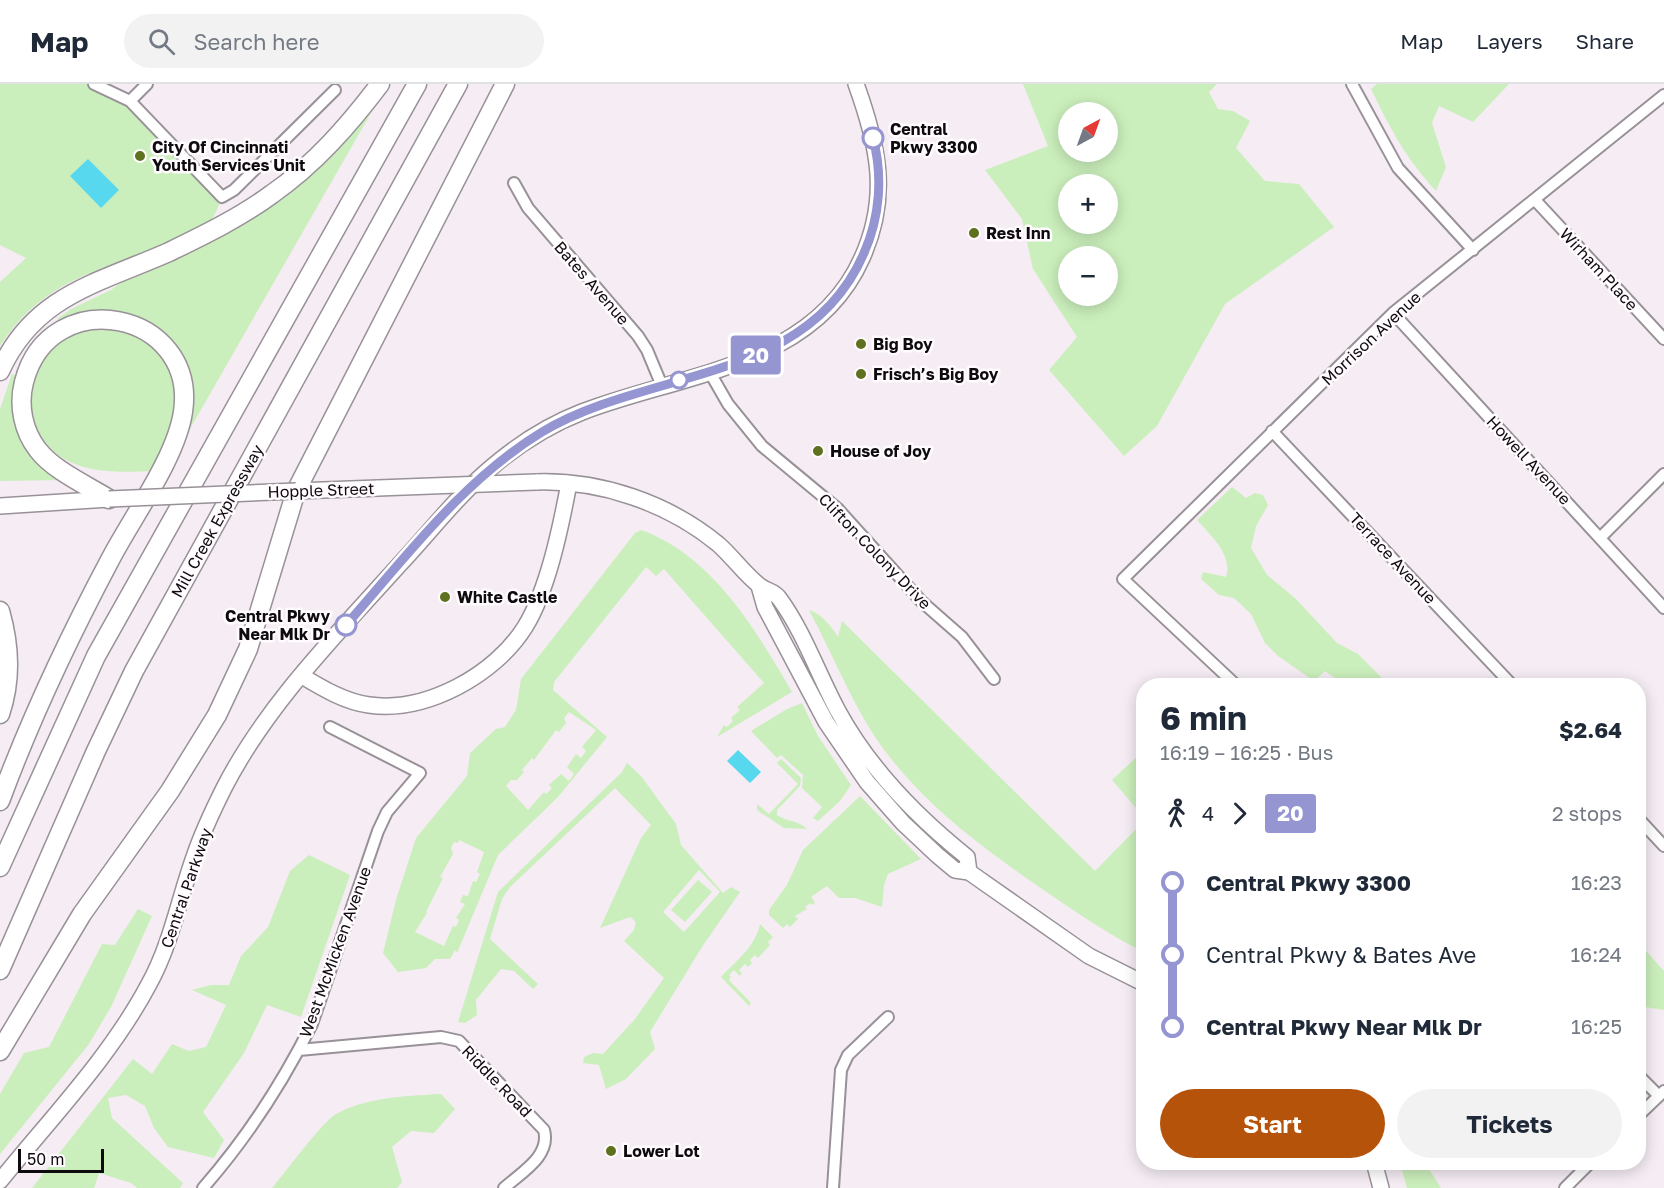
<!DOCTYPE html>
<meta charset="utf-8">
<style>
body{margin:0;font-family:"Golos Text",sans-serif;background:#f2f2f3;color:#1f2937;height:100vh;display:flex;flex-direction:column;font-size:22px;white-space:nowrap}
*{box-sizing:border-box;margin:0}
p{font-size:20px;color:#747a83}
.icon{flex:none;width:33px;height:33px;fill:none;stroke:currentColor;stroke-width:2;stroke-linecap:round;stroke-linejoin:round}
.map{position:relative;flex:1;overflow:hidden}
.drawer{position:absolute;left:1136px;top:594px;width:510px;height:492px;display:flex;flex-direction:column;background:#fff;border-radius:24px;box-shadow:0 3px 15px #0003}
.drawer>*{flex:none}
.badge{padding:0 12px;border-radius:4px;font-size:21px;line-height:39px}
.needle{width:39px;rotate:41deg}
.buttons{position:absolute;left:1058px;top:18px;display:grid;gap:12px}
.buttons a{display:grid;place-items:center;width:60px;height:60px;border-radius:50%;background:#fff;box-shadow:0 3px 15px #0003;font-size:30px}
.scale{position:absolute;left:18px;bottom:15px;width:86px;box-sizing:border-box;padding-left:6px;border:3px solid #0d0b0d;border-top:0;font-size:16px;line-height:21px;white-space:nowrap;color:#0d0b0d;-webkit-text-stroke:4px #fffbfe;paint-order:stroke}
.map>.badge{position:absolute;translate:-50% -50%;box-shadow:0 0 0 3px #fff}
.legs{display:flex;align-items:center;gap:9px;height:66px;padding:0 24px;font-size:20px}
.legs p{margin-inline-start:auto}
.head{display:flex;align-items:center;justify-content:space-between;height:102px;padding:0 24px}
h1{font-size:33px;font-weight:700;line-height:45px}
.cta{display:flex;gap:12px;margin-top:auto;padding:12px 24px}
.cta a{flex:1;height:69px;border-radius:36px;background:#b45309;color:#fff;font-size:24px;font-weight:700;line-height:69px;text-align:center}
.cta a+a{background:#f2f2f3;color:#1f2937}
ul{padding:0 24px;list-style:none}
li{display:flex;align-items:center;gap:21px;height:72px;font-size:22px}
li i{display:grid;place-items:center;width:9px;height:100%;margin:0 8px;background:currentColor}
li i::after{content:'';width:15px;height:15px;margin:-8px;border:4px solid;border-radius:50%;background:#fff}
li p{margin-inline-start:auto}
li:first-child i{background:linear-gradient(#0000 50%,currentColor 0)}
li:last-child i{background:linear-gradient(currentColor 50%,#0000 0)}
header{display:flex;align-items:center;gap:36px;box-sizing:border-box;height:84px;padding:0 30px;background:#fff;border-bottom:2px solid #e0e1e3}
header strong{font-size:28px}
nav{display:flex;gap:33px;margin-inline-start:auto;font-size:21px}
.search{width:420px;height:54px;background:#f2f2f3;display:flex;align-items:center;gap:15px;box-sizing:border-box;padding:0 21px;border-radius:33px;color:#747a83;font-size:22px}
.map>svg:first-child{display:block}
</style>
<header>
<strong>Map</strong>
<div class="search"><svg class="icon" aria-label="search" viewBox="0 0 24 24"><circle cx="10" cy="10" r="6"/><path d="M15 15l6 6"/></svg>Search here</div>
<nav><a>Map</a><a>Layers</a><a>Share</a></nav>
</header>
<div class="map">
<svg width="1664" height="1104" viewBox="0 0 1664 1104">
<rect width="100%" height="100%" fill="#f5ecf4"/>
<path fill="#cbefbc" fill-rule="evenodd" d="M0,0H94L130,17L222,113C219,120 215,132 210,138C200,148 178,155 165,160C98,188 42,196 0,262V198L26,174L0,161Z
M1023,0H1217L1209,8L1218,25L1233,27L1250,37L1236,64L1265,97L1299,100L1334,143L1225,220L1157,342L1124,372L1049,286L1077,253L1033,185L1022,135L985,86L1048,62ZM1068,28H1107V68H1068ZM1068,100H1107V140H1068ZM1068,172H1107V212H1068Z
M1377,0H1509L1473,38L1439,22L1432,39L1446,83L1436,107C1405,73 1391,46 1371,5Z
M383,8L179,364L188,286C161,262 130,218 89,227C80,230 71,234 63,237L57,235L71,225L111,206L132,190L207,155Z
M117,242C157,258 185,289 175,335C171,353 161,370 154,387C126,388 94,390 68,377C18,353 19,276 67,250C83,242 100,243 117,242Z
M12,290L18,292L15,308L63,396L0,397V325Z
M1232,403L1246,414L1255,409L1263,411L1268,421L1256,442L1251,464L1267,491L1295,514L1337,559L1358,570L1389,601H1345L1325,587L1314,597L1278,572L1265,559L1251,530L1234,514L1219,511L1201,495L1203,488L1226,493C1233,471 1211,452 1197,436Z
M641,446C712,471 756,546 792,608L717,653L724,641L727,643L733,637L731,634L740,626L737,623L764,599L664,485L656,492L646,483L554,598L553,606L607,653L558,713L498,771L457,869L455,866L450,875H435L426,884L398,888L383,869L396,816L416,754L467,692L470,669L496,645L505,643L516,626L521,595L635,449ZM569,628L596,646L582,663L586,667L581,674L576,670L567,683L574,690L569,697L561,690L549,701L552,704L546,710L544,708L528,726L506,702L511,696H517L524,688L522,686L532,674L534,676L556,646L559,648L566,639L564,634ZM459,756L484,768L477,788L480,790L476,798L473,797L468,812L463,811L460,818L465,820L456,834L459,836L456,843L453,842L444,862L415,848L427,829L426,828L443,794L440,793L453,770L451,764L454,758L458,759Z
M809,526C822,530 831,542 838,553L842,537L1095,787L1143,738V868C1104,848 1070,824 1035,800C976,759 919,716 877,656C850,615 832,569 809,526Z
M802,619L818,652L851,701L840,717L818,737L813,734L822,723L802,704L803,691L781,671L777,674L751,647L787,625Z
M1143,667V732L1112,696Z
M781,675L801,694L800,702L777,726V731C787,738 798,736 807,745L784,744L757,726V720L769,730L798,700L777,679Z
M627,679L641,692L676,740L681,761L723,809L731,803L740,808L702,863L650,948L655,965L626,995L606,1005L599,981L583,979L584,973L593,969L603,970L635,935L664,894L624,857L634,846L636,838L630,833L600,844L641,754L651,741L615,704L510,803L502,815L490,855L538,900L533,905L514,887L501,885L476,916L477,931L465,939L458,938L498,808L622,688ZM699,786L720,808L684,848L663,828Z
M860,712L921,775L888,790L884,801L882,823L855,814H839L827,802L811,813L815,818L813,821L810,819L805,823L807,825L795,832L798,835L790,843L787,840L783,844L769,831V826L787,801L803,766Z
M309,771L350,791L301,933L267,921L244,969L203,1028L224,1056L214,1074L168,1063L154,1044L145,1022L126,1011L108,1014L112,1034L183,1099L180,1104H137L131,1099L99,1089L94,1104H32L133,975L152,990L172,960L189,967L206,963L226,921L192,906L211,901H229L241,872L268,843L290,787Z
M698,796L712,808L685,838L671,826Z
M138,825L152,832L111,923L89,960L0,1070V1010L24,969L49,963L102,860L115,861Z
M760,840L773,853L768,858L770,861L758,874L755,871L750,876L752,879L748,883L745,880L739,886L742,889L740,892L734,886L729,891L731,893L729,896L751,919L749,922L721,893C737,876 755,863 760,840Z
M1638,858L1664,887V926L1645,923L1638,916Z
M441,1010L455,1025L434,1049L411,1047L392,1063L402,1098L397,1104H272C284,1090 323,1037 336,1030C367,1013 406,1012 441,1010Z
M1400,1079H1425L1441,1104H1407Z"/>
<path fill="#58d8ee" d="M88,75L119,106L101,124L70,92Z
M738,666L761,688L750,699L727,677Z"/>
<g fill="none" stroke-linecap="round" stroke-linejoin="round">
<g stroke="#989198" stroke-width="14">
<path id="minor" d="M94,0L130,17L222,113L234,106L335,6
M1352,0L1398,84L1473,166
M130,17L147,0
M514,99L528,124L638,252L647,266L662,302
M1535,116L1664,255
M1393,229L1664,524
M709,287L728,320L762,362L838,425L921,517L962,553L994,595
M1272,347L1513,602
M1600,454L1664,390
M1237,602L1123,495L1393,229L1664,11
M1638,734L1664,762
M299,966L441,953L459,957L544,1046C551,1072 522,1088 504,1104
M1638,991L1659,1012
M1638,1032L1664,1007
M203,1104C246,1055 283,998 312,940L378,747L387,728L420,689L330,643
M833,1104L841,986L848,971L888,933
M1565,1104L1591,1078"/>
</g>
<g stroke="#989198" stroke-width="18">
<path id="primary" d="M536,398C601,396 668,419 718,460C733,473 745,491 760,502C766,507 774,507 779,514C804,548 818,590 838,627C869,684 917,733 967,773L969,788
M296,407L378,404
M0,422L109,415
M759,502L765,523L826,638L867,698L903,739L937,771L955,786L969,788L1089,872L1143,899
M302,592C322,604 345,618 369,621C426,629 495,591 525,543C548,506 561,442 569,399
M1374,1078L1381,1104
M0,1097C51,1034 111,972 149,900C171,860 179,815 194,773C202,749 213,726 224,704C267,620 337,550 400,480C430,448 459,410 493,382C519,360 551,340 582,328C680,290 814,283 862,174C890,112 878,61 856,0"/>
</g>
<g stroke="#989198" stroke-width="21">
<path id="motorway" d="M0,287C34,211 99,199 169,168C204,151 241,133 272,110C315,80 349,41 380,0
M0,527C10,562 12,595 0,630
M0,717C31,633 69,553 111,474C133,432 176,374 183,328C198,227 50,197 24,298C18,321 23,347 38,366C53,386 88,402 109,415
M0,783L96,572L417,0
M0,886L96,667L134,587L458,0
M0,967L82,830L170,707L217,631L248,565L296,407L505,0"/>
</g>
<use href="#minor" stroke="#fff" stroke-width="10"/>
<use href="#primary" stroke="#fff" stroke-width="15"/>
<use href="#motorway" stroke="#fff" stroke-width="18"/>
<g stroke="#989198" stroke-width="18" stroke-linecap="butt">
<path id="primary-bridge" d="M378,404L536,398
M109,415L296,407"/>
</g>
<use href="#primary-bridge" stroke="#fff" stroke-width="15"/>
</g>
<g fill="none" stroke-linecap="round" stroke-linejoin="round">
<g stroke="#fff" stroke-width="14">
<path id="line-1" d="M346,541C406,473 464,395 542,348C649,284 808,300 864,169C880,133 883,92 873,54"/>
</g>
<use href="#line-1" stroke="#9595d1" stroke-width="9"/>
</g>
<g fill="#fff" stroke="#9595d1" stroke-width="3">
<circle cx="873" cy="54" r="10"/>
<circle cx="679" cy="296" r="8"/>
<circle cx="346" cy="541" r="10"/>
</g>
<g fill="#5e711f" stroke="#fffbfe" stroke-width="2">
<circle cx="140" cy="72" r="6"/>
<circle cx="974" cy="149" r="6"/>
<circle cx="861" cy="260" r="6"/>
<circle cx="861" cy="290" r="6"/>
<circle cx="818" cy="367" r="6"/>
<circle cx="445" cy="513" r="6"/>
<circle cx="611" cy="1067" r="6"/>
</g>
<g text-anchor="middle" dominant-baseline="central" stroke-width="5" stroke-linejoin="round" paint-order="stroke">
<g font-size="16" font-weight="bold" fill="#0d0b0d" stroke="#fffbfe" text-anchor="start">
<text x="890" y="45">Central<tspan x="890" dy="18">Pkwy 3300</tspan></text>
<text x="330" y="532" text-anchor="end">Central Pkwy<tspan x="330" dy="18">Near Mlk Dr</tspan></text>
</g>
<g font-size="16" font-weight="bold" fill="#0d0b0d" stroke="#fffbfe" text-anchor="start">
<text x="152" y="63">City Of Cincinnati<tspan x="152" dy="18">Youth Services Unit</tspan></text>
<text x="986" y="149">Rest Inn</text>
<text x="873" y="260">Big Boy</text>
<text x="873" y="290">Frisch’s Big Boy</text>
<text x="830" y="367">House of Joy</text>
<text x="457" y="513">White Castle</text>
<text x="623" y="1067">Lower Lot</text>
</g>
<g font-size="16" fill="#0d0b0d" stroke="#fffbfe">
<text transform="translate(1599 185) rotate(47)">Wirham Place</text>
<text transform="translate(592 199) rotate(49)">Bates Avenue</text>
<text transform="translate(1371 254) rotate(-43)">Morrison Avenue</text>
<text transform="translate(1529 376) rotate(47)">Howell Avenue</text>
<text transform="translate(321 406) rotate(-2)">Hopple Street</text>
<text transform="translate(217 437) rotate(-61)">Mill Creek Expressway</text>
<text transform="translate(875 467) rotate(46)">Clifton Colony Drive</text>
<text transform="translate(1393 474) rotate(47)">Terrace Avenue</text>
<text transform="translate(186 804) rotate(-71)">Central Parkway</text>
<text transform="translate(335 868) rotate(-70)">West McMicken Avenue</text>
<text transform="translate(497 997) rotate(46)">Riddle Road</text>
</g>
</g>
</svg>
<div class="buttons">
<a><svg class="needle" viewBox="-14 -14 28 28"><path d="M0-13l5 13h-10z" fill="#e53935"/><path d="M0 13l5-13h-10z" fill="#747a83"/></svg></a>
<a>+</a>
<a>−</a>
</div>
<div class="scale">50 m</div>
<b class="badge" style="left:756px;top:271px;background:#9595d1;color:#fff">20</b>
<section class="drawer">
<div class="head"><div><h1>6 min</h1><p>16:19 – 16:25 · Bus</p></div><b>$2.64</b></div>
<div class="legs"><svg class="icon" aria-label="walk" viewBox="0 0 24 24"><circle cx="13" cy="4" r="2"/><path d="M13 8l-2 6 4 7M11 14l-3 7M7 12l3-4h3l4 4"/></svg>4<svg class="icon" aria-label="forward" viewBox="0 0 24 24"><path d="M9 5l7 7-7 7"/></svg><b class="badge" style="background:#9595d1;color:#fff">20</b><p>2 stops</p></div>
<ul>
<li><i style="color:#9595d1"></i><b>Central Pkwy 3300</b><p>16:23</p></li>
<li><i style="color:#9595d1"></i><span>Central Pkwy &amp; Bates Ave</span><p>16:24</p></li>
<li><i style="color:#9595d1"></i><b>Central Pkwy Near Mlk Dr</b><p>16:25</p></li>
</ul>
<div class="cta"><a>Start</a><a>Tickets</a></div>
</section>
</div>
